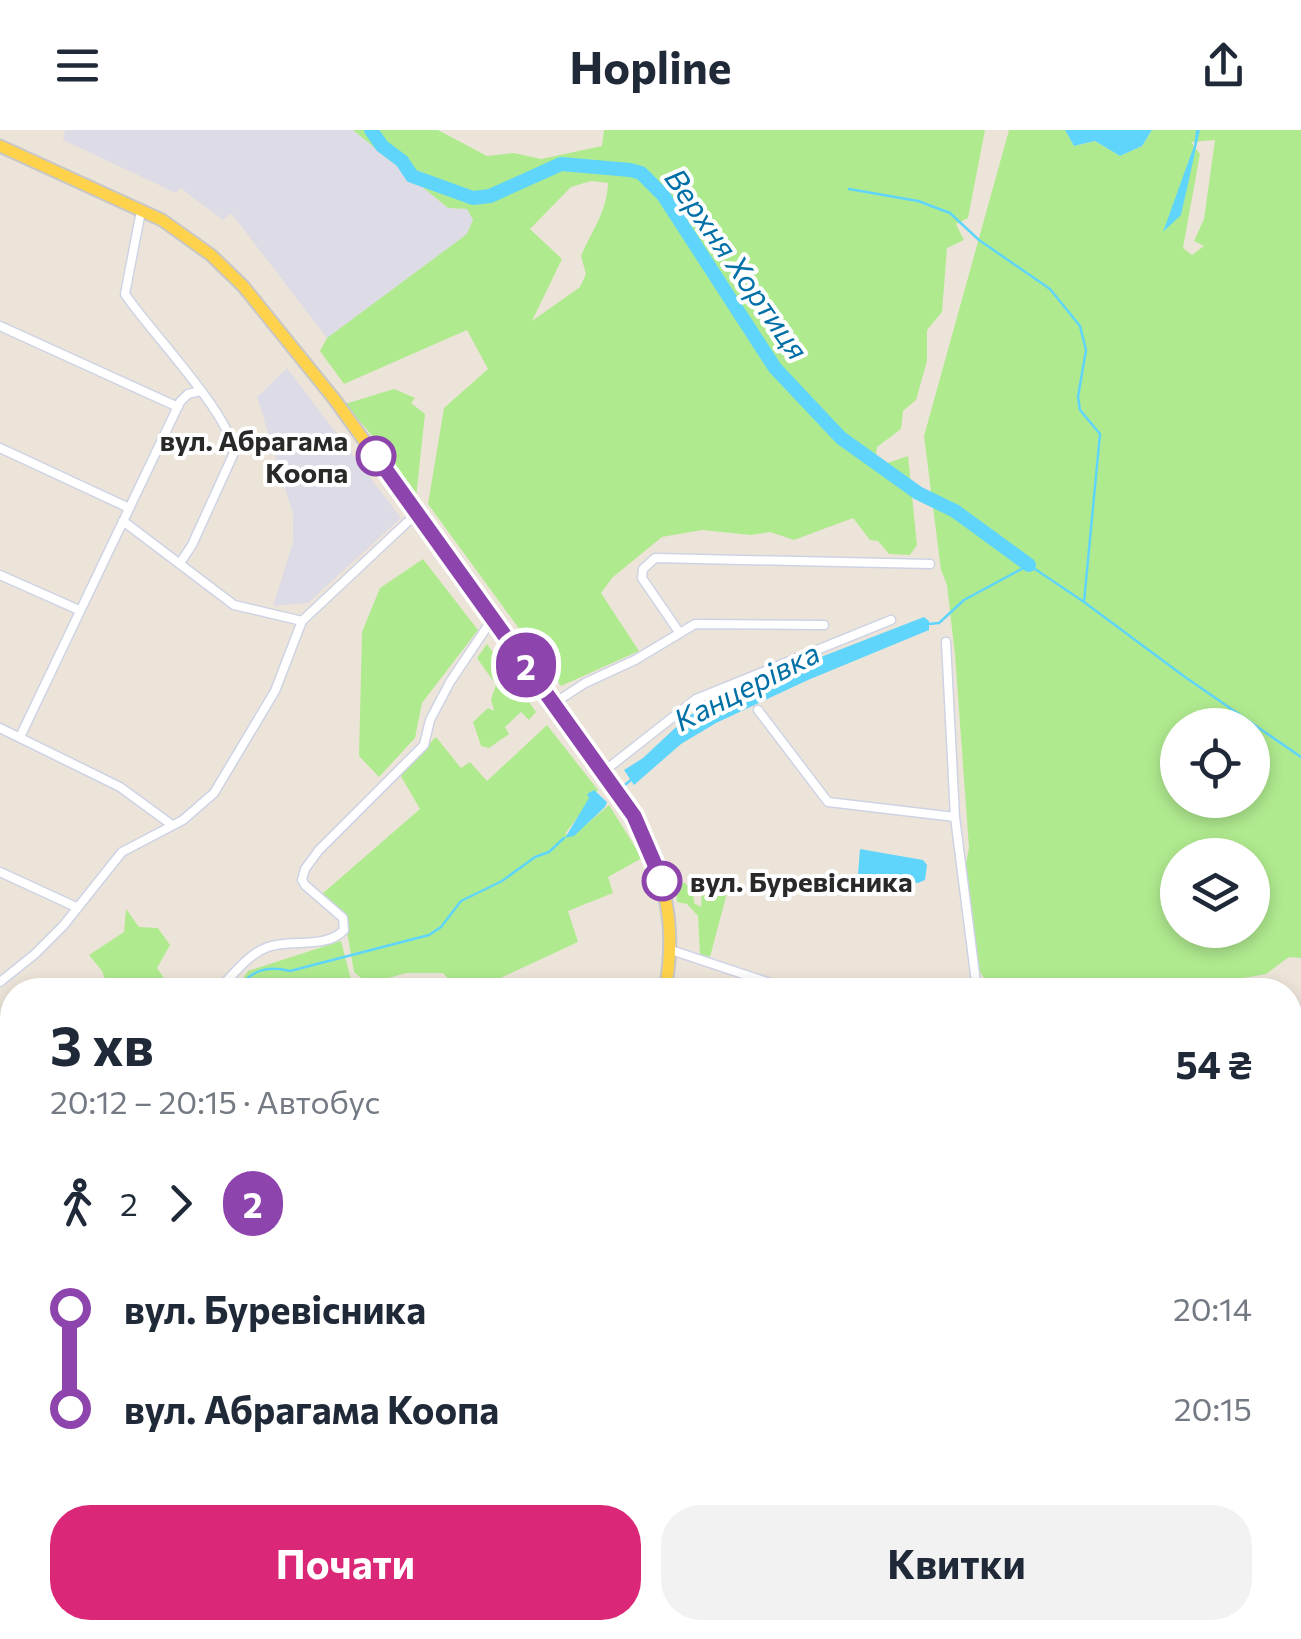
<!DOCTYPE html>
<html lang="uk">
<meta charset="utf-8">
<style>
body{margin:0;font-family:Commissioner,sans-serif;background:#f2f2f3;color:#1f2937;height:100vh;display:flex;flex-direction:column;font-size:38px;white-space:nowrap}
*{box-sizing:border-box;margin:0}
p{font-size:32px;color:#747a83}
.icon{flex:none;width:55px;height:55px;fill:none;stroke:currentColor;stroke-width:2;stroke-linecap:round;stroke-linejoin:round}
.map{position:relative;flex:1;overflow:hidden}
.details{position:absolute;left:0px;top:848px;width:1302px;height:662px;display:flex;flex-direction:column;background:#fff;border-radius:40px 40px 0 0;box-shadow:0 5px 15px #0003}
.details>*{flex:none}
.badge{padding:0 20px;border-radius:32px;font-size:35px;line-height:65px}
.controls{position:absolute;left:1160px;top:578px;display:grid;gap:20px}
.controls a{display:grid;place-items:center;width:110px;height:110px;border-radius:50%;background:#fff;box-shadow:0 5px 15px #0003;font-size:50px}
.map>.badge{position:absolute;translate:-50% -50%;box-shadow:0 0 0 5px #fff}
.legs{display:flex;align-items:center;gap:15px;height:110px;padding:0 50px;font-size:32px}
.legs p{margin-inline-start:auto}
.head{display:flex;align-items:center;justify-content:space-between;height:170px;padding:0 50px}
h1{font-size:55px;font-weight:700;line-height:75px}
.cta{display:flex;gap:20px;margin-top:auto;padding:20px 50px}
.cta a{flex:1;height:115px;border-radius:40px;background:#db2777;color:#fff;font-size:40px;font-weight:700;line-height:115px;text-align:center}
.cta a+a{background:#f2f2f3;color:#1f2937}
ul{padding:0 50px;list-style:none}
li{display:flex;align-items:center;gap:35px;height:100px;font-size:38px}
li i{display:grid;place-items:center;width:15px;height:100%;margin:0 12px;background:currentColor}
li i::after{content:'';width:25px;height:25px;margin:-12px;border:8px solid;border-radius:50%;background:#fff}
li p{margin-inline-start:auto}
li:first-child i{background:linear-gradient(#0000 50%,currentColor 0)}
li:last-child i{background:linear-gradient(currentColor 50%,#0000 0)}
header{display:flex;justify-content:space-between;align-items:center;height:130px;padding:0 50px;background:#fff;font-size:45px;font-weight:700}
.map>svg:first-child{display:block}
</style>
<header><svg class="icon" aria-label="menu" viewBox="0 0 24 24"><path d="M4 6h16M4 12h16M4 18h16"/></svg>Hopline<svg class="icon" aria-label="share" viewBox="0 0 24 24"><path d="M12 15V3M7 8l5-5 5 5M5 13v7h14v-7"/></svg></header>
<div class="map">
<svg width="1301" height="1509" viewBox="0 0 1301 1509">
<rect width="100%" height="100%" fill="#ede4d9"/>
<path fill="#dddbe5" d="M65,0H353L448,78L468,79L473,90L467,104L327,208L231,83L223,90L180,58L176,63L63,10Z
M287,238L401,388L308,473L273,476L293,412V384L257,267Z"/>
<path fill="#b0ea8f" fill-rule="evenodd" d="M353,0H438L487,26L514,23L541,29L602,16L604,0H985L968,88L956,94L964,110L947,118L942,182L927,200V231L916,270L903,281L901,299L877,317L876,325L887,333L908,326L917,415L910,425L889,424L878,411L870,410L853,388L794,410L770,402L751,405L702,400L662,407L613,447L601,463L639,521L561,556L428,374L444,278L488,239L467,200L344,254L320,221L327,208L467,104L473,90L467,79L448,78ZM591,51L608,53C607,82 592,100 581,126L586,144L580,157L532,191L562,129L530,99L571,57Z
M1009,0H1065L1074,16L1095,11L1120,26L1142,16L1152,0H1301V828L1289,827L1266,844L1188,858L1115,860L1046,856L1009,860L990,857L974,833L964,743L969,718L955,525L947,455L941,440L924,306ZM1215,10L1204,89L1194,111L1204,116L1192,125L1183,118L1200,24L1191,12ZM1178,595H1252V670H1178ZM1178,725H1252V800H1178Z
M394,259L415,268L411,273L425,284L416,368L381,316L345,274Z
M423,429L478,500L422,573L415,608L379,647L359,626L362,502L380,458Z
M487,514L536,582L529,590L521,582L505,597L509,604L489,618L481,616L473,592L488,578L494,581L491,569L496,555L477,528Z
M547,595L598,660L565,704L574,705L609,675L642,728L608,747L613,763L568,781L578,812L496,850L485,860H458L443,843H406L368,854L354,842L344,785L322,764L420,679L399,643L436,607L461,638L470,632L487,651Z
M675,752L685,753L693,761L694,773L701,777L702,753L728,759L710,827L700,824L698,786L687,774L677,772Z
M126,779L139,797L158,798L170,815L157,838L172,860H109L102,841L89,825L124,802Z
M341,811L353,857L341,860H235L248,841Z
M12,1204V1352L0,1342V1246Z
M8,1367L12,1371V1448C0,1425 0,1392 8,1367Z
M12,1493V1498H117L116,1509H5Z"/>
<path fill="#60d5fb" d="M1065,0H1152L1142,16L1120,26L1095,11L1074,16Z
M1196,0H1200L1181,85L1163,102L1194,16Z
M924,487L929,491V500L808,550L716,593L681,614L634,655L624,640L643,628L688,586L747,557L778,550L795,537Z
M594,660L607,672L605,677L574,706L565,708L589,668L587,664Z
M860,719L923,730L927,735L925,750L918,753L858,744Z"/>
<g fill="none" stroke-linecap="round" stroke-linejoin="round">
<path stroke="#60d5fb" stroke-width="2.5" d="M849,59L918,71L950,83L979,110L1050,159L1080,196L1086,220L1078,267L1080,280L1100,304L1084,472L1185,547L1301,627
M929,494L939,493L964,470L1029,435L1084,472
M619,660L632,649
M237,860C250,841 266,835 290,841L429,805L441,797L461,771L502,751L535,727L549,722L564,708
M0,1368L12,1357
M0,1444L12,1462
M0,1499L12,1478"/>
<path stroke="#60d5fb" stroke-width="14" d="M371,0L382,16L402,31L412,46L473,68L490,66L561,34L630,40L641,43L663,65L775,238L841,308L918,363L955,381L1029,435"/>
<g stroke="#ced3e4" stroke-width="11">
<path id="street" d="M141,81L125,164C146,197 239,293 233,325L192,415L180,433
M0,196L178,277
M0,318L129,378
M123,391L234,475L302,491
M0,445L79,480
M679,502L642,448L643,439L655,428L930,434
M946,512L955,687L977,860
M553,574L585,553L635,530L695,494L824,495
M758,580L828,672L955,687
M0,598L120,657L172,695
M20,607L180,272L188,264L200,261
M603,642L696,569L891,490
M0,742L76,777
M671,820L791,860
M0,852L35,824L63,796L122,722L183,690L214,663L275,561L302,491L417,383
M219,859C234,844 248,824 268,817C291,809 327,819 344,800L343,788L305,755L302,750L305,739L319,720L424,615L430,590L450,552L493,488
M0,953L12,970
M1290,1129L1301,1132
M1290,1261L1301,1251
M454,1498L461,1509
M914,1509L915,1498
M1020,1509L1033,1498"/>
</g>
<g stroke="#c7c7c7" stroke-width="15">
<path id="primary" d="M0,16L162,90L211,125L243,156L335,270L634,686C664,747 678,792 665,860
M676,1498L678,1509"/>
</g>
<use href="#street" stroke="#fff" stroke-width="8"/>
<use href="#primary" stroke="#ffd24c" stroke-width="11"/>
</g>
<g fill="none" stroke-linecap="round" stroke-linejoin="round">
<g stroke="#fff" stroke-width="22">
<path id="line-1" d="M376,326L634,686L662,751"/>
</g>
<use href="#line-1" stroke="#8e44ad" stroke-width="15"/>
</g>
<g fill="#fff" stroke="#8e44ad" stroke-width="5">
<circle cx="376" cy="326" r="18"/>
<circle cx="662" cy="751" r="18"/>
</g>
<g text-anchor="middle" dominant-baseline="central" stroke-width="8" stroke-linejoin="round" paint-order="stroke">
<g font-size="28" font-weight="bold" fill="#292929" stroke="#fff" text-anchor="end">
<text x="348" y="310">вул. Абрагама<tspan x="348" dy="32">Коопа</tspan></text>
<text x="690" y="751" text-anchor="start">вул. Буревісника</text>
</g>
<g font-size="30" font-style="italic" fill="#0070a6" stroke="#fff">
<text transform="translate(738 133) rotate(55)">Верхня Хортиця</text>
<text transform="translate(746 555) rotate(-27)">Канцерівка</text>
</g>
</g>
</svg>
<div class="controls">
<a><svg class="icon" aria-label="locate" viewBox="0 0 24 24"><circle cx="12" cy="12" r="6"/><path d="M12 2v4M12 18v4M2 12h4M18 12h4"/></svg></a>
<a><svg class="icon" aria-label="layers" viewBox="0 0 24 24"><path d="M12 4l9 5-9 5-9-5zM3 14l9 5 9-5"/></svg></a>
</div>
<b class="badge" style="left:526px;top:535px;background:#8e44ad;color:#fff">2</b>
<section class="details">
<div class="head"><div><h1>3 хв</h1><p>20:12 – 20:15 · Автобус</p></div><b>54 ₴</b></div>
<div class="legs"><svg class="icon" aria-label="walk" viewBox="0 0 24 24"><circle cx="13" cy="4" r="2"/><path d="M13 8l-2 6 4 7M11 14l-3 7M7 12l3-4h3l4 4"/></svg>2<svg class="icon" aria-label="forward" viewBox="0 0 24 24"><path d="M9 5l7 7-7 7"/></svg><b class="badge" style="background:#8e44ad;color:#fff">2</b></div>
<ul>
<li><i style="color:#8e44ad"></i><b>вул. Буревісника</b><p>20:14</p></li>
<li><i style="color:#8e44ad"></i><b>вул. Абрагама Коопа</b><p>20:15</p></li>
</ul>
<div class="cta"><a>Почати</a><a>Квитки</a></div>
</section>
</div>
